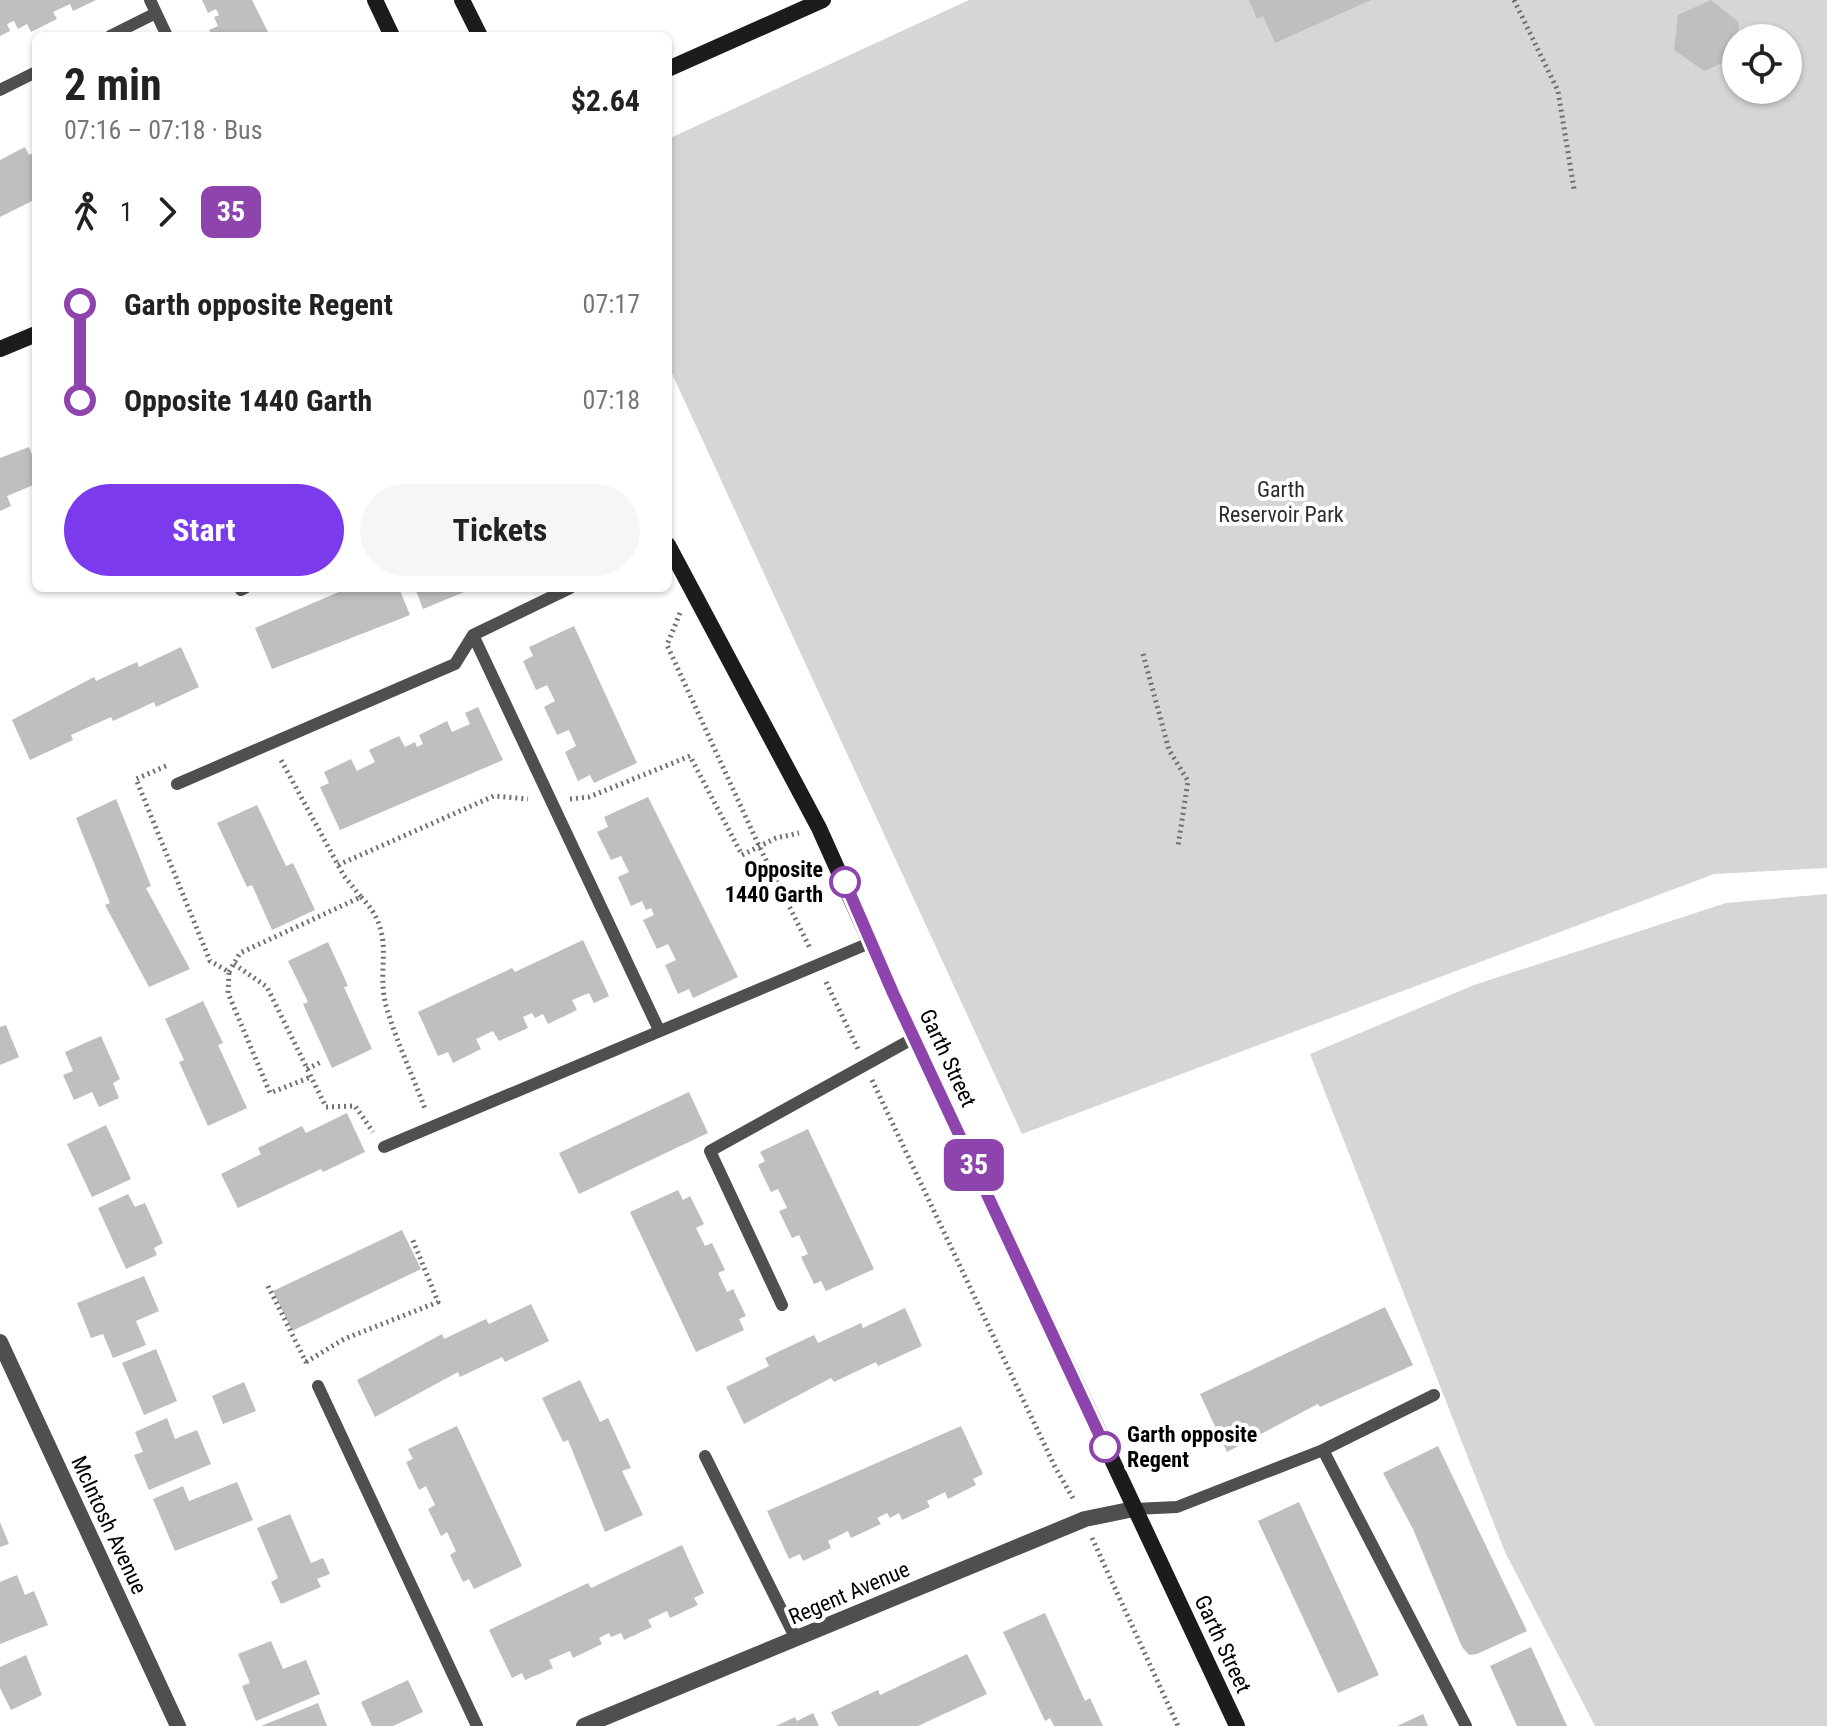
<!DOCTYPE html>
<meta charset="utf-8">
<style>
body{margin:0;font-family:"Roboto Condensed",sans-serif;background:#f6f6f6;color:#222;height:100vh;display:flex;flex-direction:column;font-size:30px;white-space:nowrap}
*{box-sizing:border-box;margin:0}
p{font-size:26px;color:#767676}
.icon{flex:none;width:44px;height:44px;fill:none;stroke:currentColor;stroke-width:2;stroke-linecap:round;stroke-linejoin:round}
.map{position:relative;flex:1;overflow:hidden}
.sheet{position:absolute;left:32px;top:32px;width:640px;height:560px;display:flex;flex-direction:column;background:#fff;border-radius:12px;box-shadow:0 2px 6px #0004}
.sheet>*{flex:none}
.badge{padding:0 16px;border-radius:12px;font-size:28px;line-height:52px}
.buttons{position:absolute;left:1722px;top:24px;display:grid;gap:16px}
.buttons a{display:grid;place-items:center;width:80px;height:80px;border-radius:50%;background:#fff;box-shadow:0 2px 6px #0004;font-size:40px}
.map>.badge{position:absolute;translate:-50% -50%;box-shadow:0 0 0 4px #fff}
.legs{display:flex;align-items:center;gap:12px;height:88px;padding:0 32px;font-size:26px}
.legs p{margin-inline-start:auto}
.head{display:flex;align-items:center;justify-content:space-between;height:136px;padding:0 32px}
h1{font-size:44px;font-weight:700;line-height:60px}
.action{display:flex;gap:16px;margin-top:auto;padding:16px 32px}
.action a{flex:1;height:92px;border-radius:48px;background:#7c3aed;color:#fff;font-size:32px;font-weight:700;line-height:92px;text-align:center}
.action a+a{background:#f6f6f6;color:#222}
ul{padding:0 32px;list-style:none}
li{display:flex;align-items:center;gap:28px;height:96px;font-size:30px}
li i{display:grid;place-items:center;width:12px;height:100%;margin:0 10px;background:currentColor}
li i::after{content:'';width:20px;height:20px;margin:-10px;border:6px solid;border-radius:50%;background:#fff}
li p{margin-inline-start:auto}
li:first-child i{background:linear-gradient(#0000 50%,currentColor 0)}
li:last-child i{background:linear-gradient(currentColor 50%,#0000 0)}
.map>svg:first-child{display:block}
</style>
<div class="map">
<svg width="1827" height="1726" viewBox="0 0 1827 1726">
<rect width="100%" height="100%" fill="#fff"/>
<path fill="#d6d6d6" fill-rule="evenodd" d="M969,0H1827V868L1714,874L1022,1134L668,365V139ZM1736,38H1788V90H1736Z
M1827,894V1726H1595L1505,1552L1310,1054L1474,985L1726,903Z"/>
<path fill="#bfbfbf" d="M0,0H96L73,11L70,4L53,12L57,19L31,32L27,24L18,29L14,21L7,24L10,31L0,36Z
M202,0H252L270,36H212L209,30L218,26L214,17L219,15L216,9L208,13Z
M1249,0H1371L1275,43L1263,16L1257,19Z
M1711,0L1739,22L1736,57L1704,71L1674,50L1678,15Z
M25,147L29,155L36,152V199L0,217V160Z
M29,447L36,465V484L7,496L11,506L0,511V458Z
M348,588H399L410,615L272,669L255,628Z
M415,588H474L423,609Z
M574,626L637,763L594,783L590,775L578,781L565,752L576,746L569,730L557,735L544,707L555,701L547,685L536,690L523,661L533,656L529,647Z
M181,647L199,687L156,707L154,702L113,721L111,717L71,735L73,740L30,760L12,720L94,677L96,681L137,662L139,667Z
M478,707L503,760L340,830L320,787L329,783L324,772L351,759L357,771L375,762L369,750L399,736L405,747L415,742L417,747L423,744L419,735L447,721L452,732L470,724L465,713Z
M648,797L738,977L693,998L689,989L678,994L665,965L676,960L668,944L657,949L643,920L654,915L651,908L646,910L642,901L631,906L618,877L629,872L621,856L611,860L597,832L608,827L604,817Z
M116,799L151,886L146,888L190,969L149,987L105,905L110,903L76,818Z
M257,805L286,866L293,863L315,910L272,930L252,885L247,887L217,823Z
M583,940L609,996L594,1003L589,993L572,1000L577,1010L548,1024L543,1014L535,1018L532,1013L523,1017L528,1028L499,1041L493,1031L476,1039L481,1049L453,1063L448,1052L438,1056L418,1012L512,968L515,972Z
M328,942L348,986L344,987L372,1049L332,1068L303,1004L308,1002L288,961Z
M203,1001L223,1043L218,1045L247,1108L208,1126L179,1062L184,1060L165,1019Z
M6,1025L19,1057L0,1065V1027Z
M101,1036L120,1079L113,1083L119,1098L99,1107L92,1092L74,1100L63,1075L73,1071L65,1052Z
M689,1092L708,1133L579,1194L559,1153Z
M347,1113L365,1152L323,1172L321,1169L238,1208L221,1174L261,1154L258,1148L302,1126L306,1133Z
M106,1125L131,1179L92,1197L67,1144Z
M808,1129L874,1269L826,1291L821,1281L814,1284L801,1257L808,1254L799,1235L792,1238L779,1211L787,1208L778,1189L771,1192L758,1165L765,1161L760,1152Z
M678,1190L683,1200L690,1196L704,1224L696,1228L705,1246L712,1243L725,1270L718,1273L727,1292L733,1289L746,1316L739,1319L744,1330L696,1352L630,1212Z
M128,1194L135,1207L145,1203L163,1243L154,1248L157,1255L126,1269L98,1208Z
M402,1230L421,1269L292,1331L273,1291Z
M144,1276L159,1311L136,1321L146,1345L113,1358L103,1334L91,1338L77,1303Z
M531,1304L549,1341L505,1362L502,1357L460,1377L458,1372L375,1417L357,1380L442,1334L444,1339L486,1319L489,1324Z
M1385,1307L1413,1365L1320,1407L1318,1404L1310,1408L1227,1452L1200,1394Z
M905,1308L922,1346L878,1366L876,1362L834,1382L831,1378L744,1424L726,1387L769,1366L765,1358L814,1335L818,1343L861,1323L863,1328Z
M156,1349L177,1401L144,1415L122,1363Z
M580,1380L600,1422L608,1418L631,1468L622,1471L643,1515L605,1532L568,1440L563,1442L542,1398Z
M244,1382L256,1411L223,1424L212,1396Z
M167,1418L175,1439L197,1430L211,1464L149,1490L134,1455L143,1452L135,1432Z
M457,1426L522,1566L474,1589L469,1579L463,1582L450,1555L456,1551L447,1532L441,1536L428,1509L435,1505L426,1486L419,1490L406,1462L413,1459L408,1449Z
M961,1426L983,1474L973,1479L976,1485L948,1499L945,1492L927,1501L930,1507L902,1520L899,1513L890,1518L887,1513L877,1518L881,1524L851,1538L848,1531L828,1541L831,1548L803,1561L800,1554L789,1559L767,1511Z
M1438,1446L1527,1631L1477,1654L1469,1655L1462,1647L1413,1529L1383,1473Z
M237,1482L253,1520L175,1551L153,1499L183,1486L189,1501Z
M1299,1502L1379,1675L1338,1693L1258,1521Z
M290,1514L311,1563L323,1558L330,1574L317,1579L321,1587L281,1604L271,1582L278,1578L257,1528Z
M0,1522L9,1544L0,1547Z
M682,1545L704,1593L694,1598L698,1605L670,1618L667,1611L648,1620L652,1627L624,1640L621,1633L611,1637L609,1633L599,1638L602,1644L573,1658L570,1651L549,1660L553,1668L525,1680L522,1673L512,1678L489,1630L588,1583L591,1588Z
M17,1575L25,1595L34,1591L48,1625L0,1644V1582Z
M1045,1613L1085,1701L1090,1698L1103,1726H1054L1050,1718L1045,1721L1003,1632Z
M271,1641L283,1669L306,1660L320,1694L256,1721L242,1686L250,1683L238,1654Z
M1531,1647L1567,1726H1517L1490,1666Z
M967,1654L987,1694L918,1726H838L831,1712L878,1690L880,1695Z
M26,1655L42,1695L11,1710L0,1688V1667Z
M408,1680L423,1712L393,1726H372L361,1702Z
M318,1703L327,1726H261Z
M813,1713L819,1726H776L795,1717L797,1721Z
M1423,1714L1428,1726H1397Z"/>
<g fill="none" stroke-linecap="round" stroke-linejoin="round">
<path stroke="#717171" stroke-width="5" stroke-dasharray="2 4" stroke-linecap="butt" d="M1514,0L1558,91L1574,189
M680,613L667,645L759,846L810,948
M1143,654L1169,750L1188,781L1178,846
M166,766L136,779L210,961L229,972L228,993L270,1093L311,1077
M570,799L589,797L690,756L742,855L776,838L799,833
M338,865L494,796L528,799
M361,897C399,936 374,966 387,1009C397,1043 413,1076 425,1109
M234,964L267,987L326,1107L355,1106L373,1132
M229,972L240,953L361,897L344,876L281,760
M826,982L858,1049
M307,1069L321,1062
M872,1080L1055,1467L1074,1500
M268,1286L307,1364
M306,1362L344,1339L438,1302L412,1238
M1092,1538L1178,1726"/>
<path stroke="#4f4f4f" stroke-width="12" d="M150,0L167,36
M110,36L156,13
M0,90L36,72
M241,590L245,588
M473,635L659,1030
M177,784L455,664L473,635L570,588
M384,1147L872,942
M782,1305L710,1151L914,1038
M318,1386L477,1726
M1323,1450L1466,1726
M705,1456L796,1639
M1134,1509L1177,1507L1323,1450L1434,1395"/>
<path stroke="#4f4f4f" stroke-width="16" d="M0,1342L178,1726
M584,1726L1085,1519L1134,1509"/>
<path stroke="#1c1c1c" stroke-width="16" d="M375,0L392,36
M462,0L480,36
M668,69L823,0
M0,349L36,334
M668,545L819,828L893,993L1237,1726"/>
</g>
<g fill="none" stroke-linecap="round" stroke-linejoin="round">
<g stroke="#fff" stroke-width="18">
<path id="line-1" d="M845,882L893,993L1105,1447"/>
</g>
<use href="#line-1" stroke="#8e44ad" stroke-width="12"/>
</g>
<g fill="#fff" stroke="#8e44ad" stroke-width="4">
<circle cx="845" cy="882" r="14"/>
<circle cx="1105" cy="1447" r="14"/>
</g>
<g text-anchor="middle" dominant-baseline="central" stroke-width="8" stroke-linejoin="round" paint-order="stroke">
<g font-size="22" fill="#2d2d2d" stroke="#fff">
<text x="1281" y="489">Garth<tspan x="1281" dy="25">Reservoir Park</tspan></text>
</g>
<g font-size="22" font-weight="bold" fill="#000" stroke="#fff" text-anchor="end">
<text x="823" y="869">Opposite<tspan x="823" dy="25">1440 Garth</tspan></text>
<text x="1127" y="1434" text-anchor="start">Garth opposite<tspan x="1127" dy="25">Regent</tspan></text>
</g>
<g font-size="22" fill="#000" stroke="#fff">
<text transform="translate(948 1058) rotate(65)">Garth Street</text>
<text transform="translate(109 1525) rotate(65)">McIntosh Avenue</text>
<text transform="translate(849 1593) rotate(-23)">Regent Avenue</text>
<text transform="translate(1223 1644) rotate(65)">Garth Street</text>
</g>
</g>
</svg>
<div class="buttons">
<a><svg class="icon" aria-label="locate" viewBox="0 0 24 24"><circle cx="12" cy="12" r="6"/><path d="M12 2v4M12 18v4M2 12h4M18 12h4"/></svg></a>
</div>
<b class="badge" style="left:974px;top:1165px;background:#8e44ad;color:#fff">35</b>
<section class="sheet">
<div class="head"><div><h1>2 min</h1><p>07:16 – 07:18 · Bus</p></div><b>$2.64</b></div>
<div class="legs"><svg class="icon" aria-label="walk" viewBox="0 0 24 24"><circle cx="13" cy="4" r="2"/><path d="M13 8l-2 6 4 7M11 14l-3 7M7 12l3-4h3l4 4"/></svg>1<svg class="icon" aria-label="forward" viewBox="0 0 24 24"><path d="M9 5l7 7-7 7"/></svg><b class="badge" style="background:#8e44ad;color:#fff">35</b></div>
<ul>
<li><i style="color:#8e44ad"></i><b>Garth opposite Regent</b><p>07:17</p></li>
<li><i style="color:#8e44ad"></i><b>Opposite 1440 Garth</b><p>07:18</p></li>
</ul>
<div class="action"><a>Start</a><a>Tickets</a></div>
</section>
</div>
